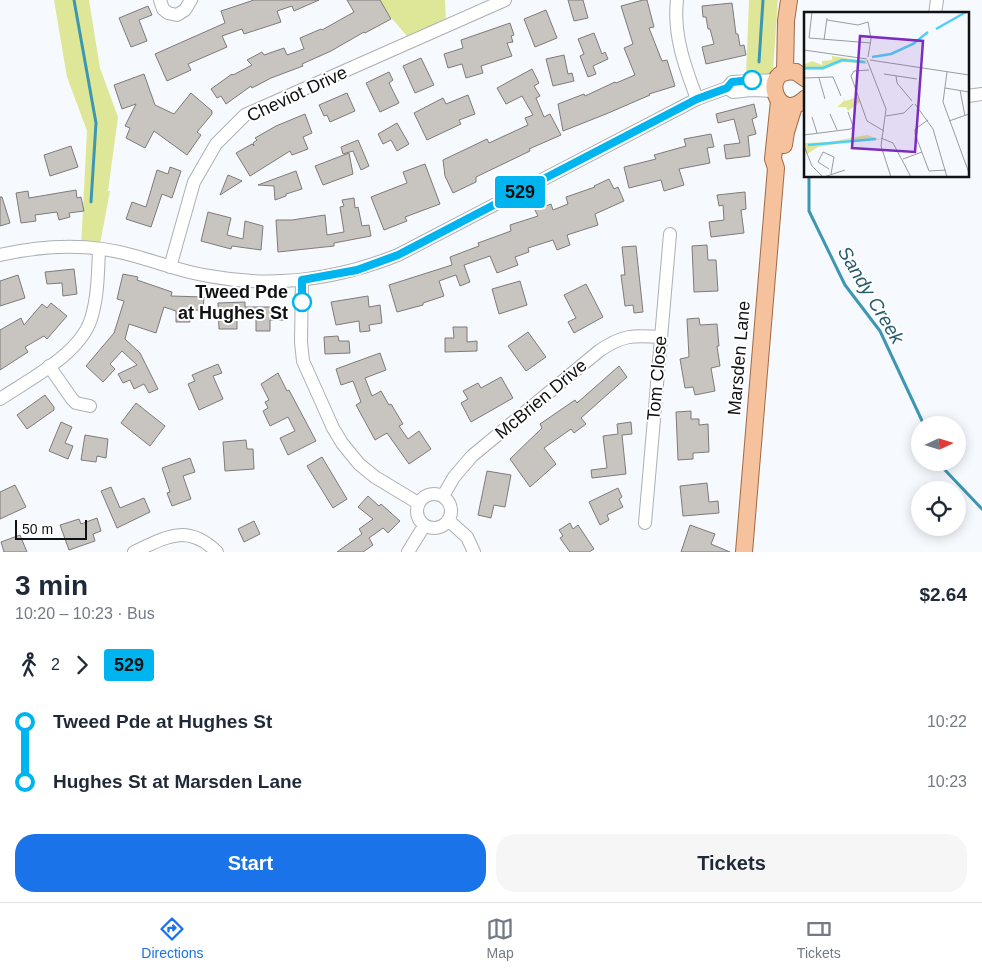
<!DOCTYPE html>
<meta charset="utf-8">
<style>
body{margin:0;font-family:Arial,sans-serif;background:#f6f6f7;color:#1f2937;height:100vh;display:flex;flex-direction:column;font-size:19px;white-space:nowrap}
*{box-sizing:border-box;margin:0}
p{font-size:16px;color:#747a83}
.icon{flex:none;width:28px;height:28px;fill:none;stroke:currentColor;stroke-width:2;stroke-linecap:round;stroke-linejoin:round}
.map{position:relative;height:552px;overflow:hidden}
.drawer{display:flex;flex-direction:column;background:#fff;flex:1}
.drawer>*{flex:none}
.badge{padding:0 10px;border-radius:4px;font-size:18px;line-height:32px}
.needle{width:32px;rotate:86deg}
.controls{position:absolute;left:911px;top:416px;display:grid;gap:10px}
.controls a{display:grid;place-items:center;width:55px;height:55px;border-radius:50%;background:#fff;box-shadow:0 2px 12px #0003;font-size:25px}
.scale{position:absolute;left:15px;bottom:12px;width:72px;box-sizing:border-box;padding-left:5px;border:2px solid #101112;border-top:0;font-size:14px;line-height:18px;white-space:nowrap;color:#101112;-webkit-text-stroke:4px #fff;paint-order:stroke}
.map>.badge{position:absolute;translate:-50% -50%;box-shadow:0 0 0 2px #fff}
.legs{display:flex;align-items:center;gap:8px;height:55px;padding:0 15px;font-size:16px}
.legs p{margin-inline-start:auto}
.head{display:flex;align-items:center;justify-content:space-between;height:85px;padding:0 15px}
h1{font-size:28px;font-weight:800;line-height:38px}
.button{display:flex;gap:10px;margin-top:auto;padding:10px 15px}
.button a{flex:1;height:58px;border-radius:20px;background:#1a73e8;color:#fff;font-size:20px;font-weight:800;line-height:58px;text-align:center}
.button a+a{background:#f6f6f7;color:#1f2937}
ul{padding:0 15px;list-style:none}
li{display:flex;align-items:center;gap:18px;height:60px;font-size:19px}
li i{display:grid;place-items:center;width:8px;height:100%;margin:0 6px;background:currentColor}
li i::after{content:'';width:12px;height:12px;margin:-6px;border:4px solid;border-radius:50%;background:#fff}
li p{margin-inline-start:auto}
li:first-child i{background:linear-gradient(#0000 50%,currentColor 0)}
li:last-child i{background:linear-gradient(currentColor 50%,#0000 0)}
.tab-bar{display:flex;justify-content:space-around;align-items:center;height:70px;border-top:1px solid #e0e1e3;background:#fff;font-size:14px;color:#747a83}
.tab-bar a{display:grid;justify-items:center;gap:2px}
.tab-bar .active{color:#1a73e8}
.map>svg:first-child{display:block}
</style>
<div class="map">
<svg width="982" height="552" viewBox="0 0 982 552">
<rect width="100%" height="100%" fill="#f6f9fd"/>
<path fill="#dee797" d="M54,0H89L100,68L118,117L108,191H110L99,249L81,247L87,131L67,77Z
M376,0H445L446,20L407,36Z
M749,0H778L773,69L770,74L746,76Z"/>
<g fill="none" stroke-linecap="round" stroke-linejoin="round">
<path stroke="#3d97b2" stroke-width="3" d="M74,0L96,123L91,202
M759,62L763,0
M809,176V211L845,285L880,331L924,425
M941,462L944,469L982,509"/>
</g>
<path fill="#c8c4c0" stroke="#7f7b78" d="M254,0H319L294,11L292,6L277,11L281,22L244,34L242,29L222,36L227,47L188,64L191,70L167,81L155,54L225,23L221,11Z
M347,0H380L391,19L365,33L364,32L331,51L302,64L303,66L271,78L252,88L251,86L226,104L221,96L217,98L211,89L232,74L233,75L252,65L247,60L262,52L264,55L284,48L287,55L304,49L300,38L321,29L322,30L354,12Z
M568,0H583L588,18L574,21Z
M643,0H647L654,27L649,28L662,61L667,60L675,86L649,94L650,95L606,114L563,131L558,104L584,94L585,96L615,82L616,83L635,75L624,48L633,44L621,6Z
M732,3L736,34H738L740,46L744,45L746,55L706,64L702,47L714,44L710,29H708L706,17H703L702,6Z
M148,6L152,15L139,20L147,41L131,47L119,18Z
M546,10L557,38L535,47L524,19Z
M510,23L514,35L511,36L513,42L507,43L512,56L481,66L483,73L466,78L462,64L448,68L444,54L463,48L461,40Z
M594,33L602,54L605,52L608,59L593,66L596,74L588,77L580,56L584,54L578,39Z
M564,55L568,74L572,73L574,81L553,86L546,59Z
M421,58L434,85L415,93L403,66Z
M532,69L539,83L534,86L540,96L536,98L544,117L550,114L561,135L529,149L530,151L476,177V182L453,193L445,176L443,160L487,139L489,143L528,125L525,118L533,115L522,96L506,104L497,88Z
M389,72L393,80L389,83L399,103L380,112L366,83Z
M144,74L155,105L174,114L191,93L212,111V114L197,132L201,135L187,155L154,131L145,148L126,138L130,128L125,126L136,104L122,109L114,85Z
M347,93L355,111L330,122L327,115L324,116L319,105Z
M468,95L475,114L459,120L461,124L427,140L414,113L443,98L446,104Z
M754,104L757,117L752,119L756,134L748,136L750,156L726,159L724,145L740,143L734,119L718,123L716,114Z
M305,114L312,133L303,137L308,149L292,155L290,151L250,176L236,153L252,144L254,146L253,143L257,140L255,138L276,126Z
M397,123L409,144L397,151L391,140L383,144L378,134Z
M711,134L714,147L707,148L710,163L679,169L684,185L664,191L661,180L629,188L624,167L656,159L654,155L686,146L684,139Z
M358,140L369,166L361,170L353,151L343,154L341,147Z
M71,146L78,167L50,176L44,155Z
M349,153L353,174L323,185L315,166Z
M425,164L440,204L405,217L407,221L384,230L371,197L407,183L403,172Z
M170,167L181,171L172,198L162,194L151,227L126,219L132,202L146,207L157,170L168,174Z
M296,171L302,189L286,194V196L275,200L274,186L258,185Z
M228,175L242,181L220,195Z
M609,179L614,189L618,187L624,201L595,214L598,225L567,235L570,245L557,250L553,240L528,248L529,252L515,257L518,265L497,273L490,256L464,265L470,282L460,286L456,275L439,281L444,296L423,303V305L397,312L389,285L452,265L450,257L479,246L478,243L511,231L510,225L538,216L535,210L551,204L553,210L568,204L566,197L595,187L594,186Z
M76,190L77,198L81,197L84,211L69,213L70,217L59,220L57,212L35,215L36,221L21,223L16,193L28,191L29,198Z
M745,192L746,209L741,210L744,233L711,237L709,222L724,220L723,205L719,206L717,195Z
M0,197H2L10,223L0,226Z
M354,198L355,208L358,207L362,226L369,225L371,236L334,243V246L278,252L276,220H292L325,215L327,235L344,232L340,207L344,206L342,200Z
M208,212L231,218L227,235L243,239L245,221L263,226L261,250L232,246L231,249L201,241Z
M707,245L708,260H716L718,291L694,292L692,246Z
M636,246L643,312L634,313L633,305L625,306L621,275H625L622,247Z
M74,269L77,294L63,296L62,283L47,284L45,272Z
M123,274L138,277L137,280L172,292L171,296L204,297L203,310H190V322H176V311L164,307L156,333L129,324L125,339L140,353L158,389L149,393L144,384L134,389L130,380L123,383L118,374L137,365L122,351L110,364L115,369L103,382L86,366L114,333L124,301L117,299Z
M18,275L25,298L0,306V281Z
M520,281L527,305L499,314L492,289Z
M586,284L603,317L574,333L568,322L576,318L564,295Z
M368,296L369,307L380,305L382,323L369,325L370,331L360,332L359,321L336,325L331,302Z
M245,302V307H284V320H270V331H256V315H237V329H219L218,303Z
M51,303L67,316L47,339L44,336L25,347L28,352L0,370V330L21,318L24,325L42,304L47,308Z
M699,318L700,325L717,324L719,346H717L720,366L711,368L715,391L695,395L693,387L685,388L680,359L689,357L687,319Z
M453,327H467V342L477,341V351L445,352V338H454Z
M528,332L546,357L526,371L508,346Z
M338,336L339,341H349L350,353L325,354L324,337Z
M380,353L386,370L365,378L372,396L381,391L389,405L391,404L403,424L399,426L408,439L419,431L431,449L409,464L387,433L375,440L356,405L361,402L353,381L341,385L336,369Z
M218,364L222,373L213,376L223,399L199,410L188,384L195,381L192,375Z
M619,366L627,377L581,418L586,424L574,433L571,429L544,448L556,464L530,487L510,459L542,428L540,424L575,400L577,403Z
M278,373L287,391L289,390L316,441L288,455L280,438L295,431L288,417L270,426L263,411L268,408L265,402L269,400L261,384Z
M501,377L513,398L471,422L461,403L468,399L463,391L478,383L481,388Z
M45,395L54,407V410L27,429L17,415Z
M136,403L165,426L150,446L121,423Z
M691,411V419H699V425L708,424L709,452L693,453V459L678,460L676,412Z
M61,422L72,427L65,443L73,446L68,459L49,451Z
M631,422L632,434L622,435L626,474L592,478L591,470L607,468L603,436L618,434L617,424Z
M85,435L108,439L106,458L97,456L96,462L81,460Z
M246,440L247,449H253L254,469L225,471L223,442Z
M322,457L347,499L333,508L307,466Z
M190,458L195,472L183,476L191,499L172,506L167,493L170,492L162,468Z
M487,471L511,475L505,507L494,505L491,518L478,515Z
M707,483L709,502L718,501L719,513L683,516L680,486Z
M15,485L26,507L0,519V492Z
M111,487L120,508L144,498L150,512L117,528L101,491Z
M618,488L622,497L619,499L623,507L607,515L609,520L600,525L589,502Z
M368,496L379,506L381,504L400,521L388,533L383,528L369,538L373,545L363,552H337L362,534L359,529L373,519L358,507Z
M97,518L101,531L93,534L95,541L69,550L60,525L79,519L81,524Z
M254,521L260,534L244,542L238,529Z
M570,523L573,529L578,525L594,549L589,552H570L560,538L563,536L559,530Z
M690,525L715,534L711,544L730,552H681Z
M20,535L27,552H4L1,542Z"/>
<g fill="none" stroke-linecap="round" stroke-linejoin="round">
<g stroke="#adafb3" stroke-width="14">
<path id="minor" d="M160,0L163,9L168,13L177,15L185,10L191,0
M677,0C673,35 685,67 697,99
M935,14L937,0
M727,88L733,92L751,90L774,91
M968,96L982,94
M0,255C44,245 91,243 135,256C160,263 183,272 209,276C273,288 338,279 398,255L697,99L727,88L732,82L776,80
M170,267L194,182L216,144L245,115L505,0
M302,280L301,342L303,361L333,428L342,443L359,464L375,477L418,503
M49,366L72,399L76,403L90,406
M0,399C30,379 80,354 91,319C98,297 98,272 99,249
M417 511a17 17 0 1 1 34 0a17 17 0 1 1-34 0Z
M443,496L454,477L472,456L599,351C622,335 633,335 660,337
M448,520L467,537L474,552
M645,523L670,234
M134,552C166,537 187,523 217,552
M408,552L424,526"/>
</g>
<g stroke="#a16942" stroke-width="18">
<path id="major" d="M785,72L786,21L789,0
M806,79L796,72C758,66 776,127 806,98
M784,145L786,132L794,106
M744,552L776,168L773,159L779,101"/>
</g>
<use href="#minor" stroke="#fff" stroke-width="12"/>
<use href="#major" stroke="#f5c29d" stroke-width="16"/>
</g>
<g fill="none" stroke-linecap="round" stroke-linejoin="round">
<g stroke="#fff" stroke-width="11">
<path id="line-1" d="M302,302V280L357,270L398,255L697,99L727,88L732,82L752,80"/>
</g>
<use href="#line-1" stroke="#00b5ef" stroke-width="8"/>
</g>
<g fill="#fff" stroke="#00b5ef" stroke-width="2.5">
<circle cx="752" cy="80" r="9"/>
<circle cx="302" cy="302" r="9"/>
</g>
<g text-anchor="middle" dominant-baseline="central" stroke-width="4" stroke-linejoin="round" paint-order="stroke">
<g font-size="18" fill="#101112" stroke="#fff">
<text transform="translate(297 94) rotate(-25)">Cheviot Drive</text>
<text transform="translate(739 358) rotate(-85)">Marsden Lane</text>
<text transform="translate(657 378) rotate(-85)">Tom Close</text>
<text transform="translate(541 399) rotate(-40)">McBrien Drive</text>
</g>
<g font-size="18" font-weight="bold" fill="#101112" stroke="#fff" text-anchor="end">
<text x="288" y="292">Tweed Pde<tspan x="288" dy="21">at Hughes St</tspan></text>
</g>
<g font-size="19" font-style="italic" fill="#285c6c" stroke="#fff">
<text transform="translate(871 295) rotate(59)">Sandy Creek</text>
</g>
</g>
<g transform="translate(804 12)">
<rect width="165" height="165" fill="#f6f9fd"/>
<path d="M28,44L62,49L63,52L39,50L19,58H0V53L8,49L18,53V49L28,48ZM39,85L41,89L54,85L56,90L44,99L42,95H33L40,89ZM63,123L77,128L64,127L14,135L3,142L0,138V131L26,130Z" fill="#dee797"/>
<path fill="none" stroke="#50d0f7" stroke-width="2.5" d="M132,17L162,0M68,45L87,42L109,32L124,20M0,56H19L38,48L61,50M4,133L72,127"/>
<path fill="none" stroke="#9a9c9f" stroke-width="1" d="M8,0L5,26L67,31M23,8L54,13L64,10L67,27L64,45M20,28L23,6M0,38L63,47M63,48L82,97L77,134L87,165M66,48L165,63M65,58L50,59L47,64L63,109L80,119M143,60L139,90L165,161M80,62L113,67M92,64L93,71L108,89M0,66L29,65L37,84M15,66L21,87M141,76L165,80M156,78L161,104M111,92L129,117L143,165M26,102L33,118M82,104L100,101L109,92M8,105L13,121M124,108L111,117V122L125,159L142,158M145,109L165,102M0,123L47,117L49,114L44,100M77,126L89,131L107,165M0,134L8,154L19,165M99,147L118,140M25,157L14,150L19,140L30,145L27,162M20,165L41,158"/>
<path fill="#7b2cbf" fill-opacity="0.15" stroke="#7b2cbf" stroke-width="2.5" d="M56,24L119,29L111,140L48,136Z"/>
<rect width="165" height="165" fill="none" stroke="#101112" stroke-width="2.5"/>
</g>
</svg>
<div class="controls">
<a><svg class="needle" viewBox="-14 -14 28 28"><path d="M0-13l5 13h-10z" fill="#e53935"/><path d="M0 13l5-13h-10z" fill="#747a83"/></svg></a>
<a><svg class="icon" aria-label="locate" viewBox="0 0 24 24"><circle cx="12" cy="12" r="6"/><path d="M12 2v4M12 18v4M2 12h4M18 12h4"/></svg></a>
</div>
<div class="scale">50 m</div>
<b class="badge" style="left:520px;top:192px;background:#00b5ef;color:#111">529</b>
</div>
<section class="drawer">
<div class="head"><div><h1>3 min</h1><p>10:20 – 10:23 · Bus</p></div><b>$2.64</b></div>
<div class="legs"><svg class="icon" aria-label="walk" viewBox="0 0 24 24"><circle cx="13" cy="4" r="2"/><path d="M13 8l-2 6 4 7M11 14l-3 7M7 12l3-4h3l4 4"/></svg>2<svg class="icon" aria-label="forward" viewBox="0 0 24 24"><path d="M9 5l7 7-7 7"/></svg><b class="badge" style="background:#00b5ef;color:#111">529</b></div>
<ul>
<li><i style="color:#00b5ef"></i><b>Tweed Pde at Hughes St</b><p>10:22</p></li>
<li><i style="color:#00b5ef"></i><b>Hughes St at Marsden Lane</b><p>10:23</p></li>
</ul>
<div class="button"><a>Start</a><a>Tickets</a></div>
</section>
<nav class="tab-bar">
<a class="active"><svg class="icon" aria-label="directions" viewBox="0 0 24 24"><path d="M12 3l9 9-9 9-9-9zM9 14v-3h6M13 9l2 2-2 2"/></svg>Directions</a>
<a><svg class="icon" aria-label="map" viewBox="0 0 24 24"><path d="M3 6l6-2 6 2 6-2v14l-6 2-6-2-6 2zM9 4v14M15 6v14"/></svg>Map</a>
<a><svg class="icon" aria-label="tickets" viewBox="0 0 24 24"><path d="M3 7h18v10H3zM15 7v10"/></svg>Tickets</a>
</nav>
